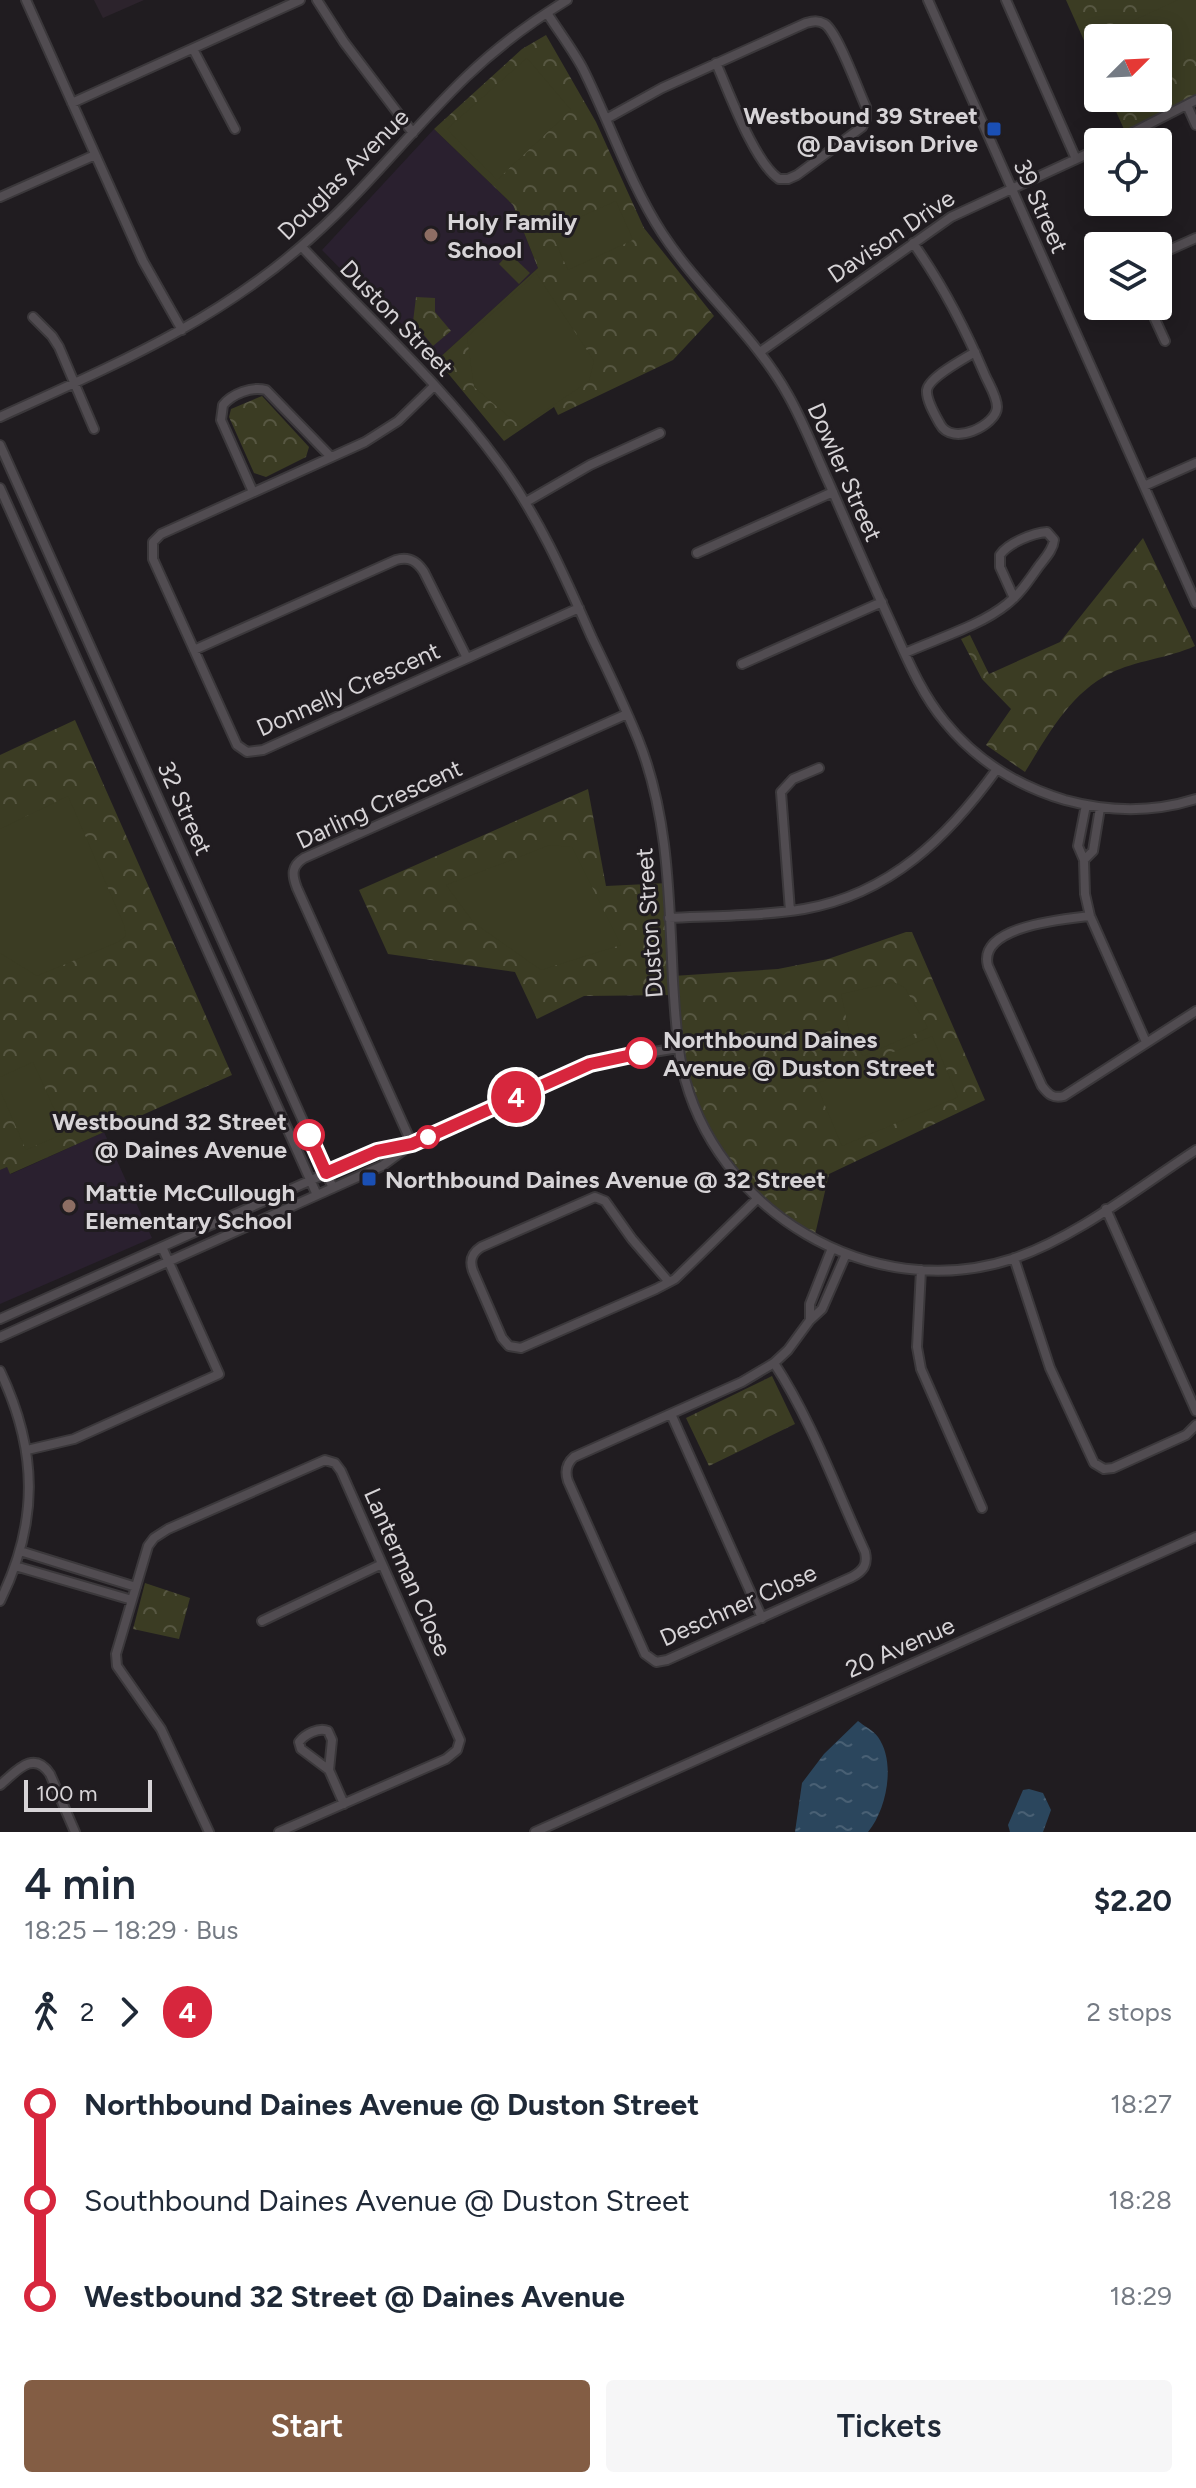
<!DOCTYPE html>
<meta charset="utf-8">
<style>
body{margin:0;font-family:Figtree,sans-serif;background:#f6f6f7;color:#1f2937;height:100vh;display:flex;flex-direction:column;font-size:30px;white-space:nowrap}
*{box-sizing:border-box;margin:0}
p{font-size:26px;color:#747a83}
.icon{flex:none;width:44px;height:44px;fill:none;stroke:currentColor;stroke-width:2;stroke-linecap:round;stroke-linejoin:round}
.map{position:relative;height:1832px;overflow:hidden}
.sheet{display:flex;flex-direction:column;background:#fff;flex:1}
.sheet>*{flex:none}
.badge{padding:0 16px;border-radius:26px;font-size:28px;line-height:52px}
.needle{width:52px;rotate:66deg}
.buttons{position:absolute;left:1084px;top:24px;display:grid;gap:16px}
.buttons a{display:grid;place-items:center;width:88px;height:88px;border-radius:8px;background:#fff;box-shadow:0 4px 20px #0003;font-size:40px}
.scale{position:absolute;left:24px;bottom:20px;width:128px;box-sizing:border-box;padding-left:8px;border:4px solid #d7d4d7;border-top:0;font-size:22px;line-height:28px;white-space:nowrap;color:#d7d4d7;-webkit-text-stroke:6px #201c20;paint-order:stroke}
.map>.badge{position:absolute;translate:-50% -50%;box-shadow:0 0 0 4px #fff}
.legs{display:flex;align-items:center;gap:12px;height:88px;padding:0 24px;font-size:26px}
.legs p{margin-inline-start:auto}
.summary{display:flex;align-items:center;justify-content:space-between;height:136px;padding:0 24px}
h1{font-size:44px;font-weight:600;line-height:60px}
.action{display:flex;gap:16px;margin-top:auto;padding:16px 24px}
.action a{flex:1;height:92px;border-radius:8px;background:#835d44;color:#fff;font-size:32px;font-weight:600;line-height:92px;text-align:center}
.action a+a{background:#f6f6f7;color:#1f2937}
ul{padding:0 24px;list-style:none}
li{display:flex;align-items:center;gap:28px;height:96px;font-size:30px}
li i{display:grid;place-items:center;width:12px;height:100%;margin:0 10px;background:currentColor}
li i::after{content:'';width:20px;height:20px;margin:-10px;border:6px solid;border-radius:50%;background:#fff}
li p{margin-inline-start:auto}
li:first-child i{background:linear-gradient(#0000 50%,currentColor 0)}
li:last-child i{background:linear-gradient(currentColor 50%,#0000 0)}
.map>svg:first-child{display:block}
</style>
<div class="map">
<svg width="1196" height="1832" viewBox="0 0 1196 1832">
<defs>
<pattern id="park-crowns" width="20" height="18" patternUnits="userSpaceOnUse" patternTransform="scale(2)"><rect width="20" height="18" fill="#3b3c23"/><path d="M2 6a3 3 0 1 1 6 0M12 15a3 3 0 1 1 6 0" fill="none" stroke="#575742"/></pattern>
<pattern id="water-ripples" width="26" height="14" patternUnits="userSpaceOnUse" patternTransform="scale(2)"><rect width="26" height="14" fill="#2b465d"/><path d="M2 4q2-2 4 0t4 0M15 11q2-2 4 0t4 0" fill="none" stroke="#496074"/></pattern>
</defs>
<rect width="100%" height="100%" fill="#201c20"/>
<path fill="#2c232c" d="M94,0H144L103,18Z"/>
<path fill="#2a202f" d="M434,129L513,205L538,268L437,360L402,324L379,308L322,250Z
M104,1132L152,1238L0,1304V1170L7,1167L11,1174Z"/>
<path fill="url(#park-crowns)" d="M1066,0H1196V100L1127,136L1110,98H1158V38H1098V72Z
M546,35L596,122L644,228L714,316L673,360L558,415L554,407L504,441L437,360L538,268L513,205L434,129L522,49Z
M416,297L435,298V312L451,331L433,346L413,322Z
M262,396L309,447L306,457L266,477L254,473L229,417L231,409Z
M1143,538L1195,646C1169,658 1134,661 1111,673C1070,693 1048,735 1025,772L986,745L1011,709L982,679L961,639L970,635L989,674L1060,642Z
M75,720L232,1075L10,1174L7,1167L0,1170V755Z
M588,789L606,886L668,883L673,976L778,969L828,959L906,932H912L985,1100L829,1174L814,1239L757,1199L711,1141L682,1068L674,995L584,996L537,1019L515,972L388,954L359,890Z
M772,1376L795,1424L709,1466L686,1418Z
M145,1583L190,1598L179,1639L133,1629Z"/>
<path fill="#3b3c23" d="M1178,0H1196V54L1158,71V38H1121L1117,28Z
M527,58L571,110L497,180L447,129Z
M616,201L633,240L568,270L550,230Z
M509,253L530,273L519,284L499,264Z
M536,273L594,361L589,381L521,427L474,387L467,337Z
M68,796L124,925L126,936L118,942L37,976L0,953V829Z
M550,845L572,847L621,945L541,970L474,923L446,885Z
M894,982L905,988L928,1028L863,1056L850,1035L841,994Z
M932,1036L958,1097L842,1146L816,1084Z
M33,1062L65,1133L26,1150L0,1090V1077Z"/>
<path fill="url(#water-ripples)" d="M858,1721C864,1726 873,1730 878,1737C896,1762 887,1809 868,1832H795L802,1783L824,1754Z
M1029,1789L1043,1793L1051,1810L1043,1832H1010L1008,1825L1023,1790Z"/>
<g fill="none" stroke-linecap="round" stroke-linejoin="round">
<g stroke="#3b383b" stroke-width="12">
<path id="minor" d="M26,0L143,261L182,330
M317,0L344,42L413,133
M928,0L1196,603
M1006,0L1076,159
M547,13C559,32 573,50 583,69C610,123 629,182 662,233C699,290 754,334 788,395C804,423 815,453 829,483C849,529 869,575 890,621C906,656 920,692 945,722C976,760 1018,786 1065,800C1109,812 1152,813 1196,799
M193,49L235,129
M72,103L300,0
M1187,105L1196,125
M606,119L662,88L806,23C813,21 818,20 825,24C838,33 858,90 866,107V119L862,127L797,175L788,179H779C754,162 729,92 716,63
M1114,142L1196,100
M0,197L95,155
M913,243C942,284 964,326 984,373C988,383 997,396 997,407C997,425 952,447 940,424C935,415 926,400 927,390C929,377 964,359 975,352
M302,247C368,318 442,385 499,463C539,517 565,577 592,638C608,671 624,705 638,739C669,816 669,899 673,981C675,1010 676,1039 682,1067C714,1211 871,1305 1012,1259C1077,1237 1139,1187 1196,1150
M1158,255L1196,238
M1149,306L1165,341
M33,317L52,336L59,347L94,429
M760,352L951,217L1098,149
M434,386L398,421L365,442L161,534L153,542V559L237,745L247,752L263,750L579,608
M0,417C114,365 220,321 314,235C369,186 413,128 466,77C496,48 531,22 567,0
M0,445L333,1188
M1144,486L1196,463
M0,488L317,1195
M253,492L221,420L223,405C232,394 252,386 266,390L331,457
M526,502L590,465L660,433
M697,553L833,492
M194,650L396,560C409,556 417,561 424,572L467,658
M905,653C936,639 980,626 1007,604C1020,594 1029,580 1039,566C1045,558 1053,550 1054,540L1047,532C1033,533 1008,543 1000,555V567L1014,598
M742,664L882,602
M1086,805L1078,846L1084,860L1085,894L1090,916L1146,1042
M1084,860L1093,851L1100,808
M790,911L781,792L793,779L819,768
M1090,916C1065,919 977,926 988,966L1042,1086C1048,1094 1053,1099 1064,1096L1196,1011
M669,918C714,916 760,916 804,909C890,894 948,837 997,769
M412,1144L297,888C292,875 291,866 304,858L627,714
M1106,1209L1196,1411
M1014,1258L1050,1368L1094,1463L1104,1469L1113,1468L1186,1435L1196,1425
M921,1270L917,1347L921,1369L982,1508
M669,1282L632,1239L605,1201L595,1197L481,1247C472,1253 469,1260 473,1271L502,1338L509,1346L521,1348L656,1289L675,1279L757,1199
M0,1319L372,1153L407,1145
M810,1320V1304L832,1248
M0,1337L382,1166L412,1144L578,1069L605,1060L678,1048
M774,1363C812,1421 836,1489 865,1552C868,1565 863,1571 852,1577L667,1660L656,1662L645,1654L568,1481C565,1472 566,1464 574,1457L742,1382L774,1363L788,1350L810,1320L822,1309L846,1254
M0,1371C38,1451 39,1522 0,1601
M671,1414L762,1618
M27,1450L74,1439L219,1374L162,1247
M20,1551L136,1587
M15,1566L132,1600
M262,1621L382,1564
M329,1770L332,1740L328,1731C319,1727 305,1734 299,1742L301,1749L329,1770L344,1804
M0,1785C16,1772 33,1749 50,1774L75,1832
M209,1832L161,1729L117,1666L116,1654L148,1546L154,1538L168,1529L325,1460L335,1463L341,1471L460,1740L457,1750L446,1759L279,1832
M535,1832L1196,1537"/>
</g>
<use href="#minor" stroke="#514c51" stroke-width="8"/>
</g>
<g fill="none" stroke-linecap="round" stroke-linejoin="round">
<g stroke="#fff" stroke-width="18">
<path id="line-1" d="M309,1135L326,1173L377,1151L412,1144L590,1064L641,1053"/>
</g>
<use href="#line-1" stroke="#d7263d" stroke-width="12"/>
</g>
<g fill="#1a4fb4" stroke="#201c20" stroke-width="3">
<rect x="986" y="121" width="16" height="16" rx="4"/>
<rect x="361" y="1171" width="16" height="16" rx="4"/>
</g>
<g fill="#8d6e63" stroke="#201c20" stroke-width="3">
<circle cx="431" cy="235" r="8"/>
<circle cx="69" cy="1206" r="8"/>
</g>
<g fill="#fff" stroke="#d7263d" stroke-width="4">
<circle cx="641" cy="1053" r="14"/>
<circle cx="309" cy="1135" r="14"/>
<circle cx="428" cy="1137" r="10"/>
</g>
<g text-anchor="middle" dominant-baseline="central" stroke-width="6" stroke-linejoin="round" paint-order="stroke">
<g font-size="24" font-weight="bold" fill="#d7d4d7" stroke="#201c20" text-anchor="start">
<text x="978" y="115" text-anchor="end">Westbound 39 Street<tspan x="978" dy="28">@ Davison Drive</tspan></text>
<text x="447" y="221">Holy Family<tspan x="447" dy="28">School</tspan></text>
<text x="385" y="1179">Northbound Daines Avenue @ 32 Street</text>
<text x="85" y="1192">Mattie McCullough<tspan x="85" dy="28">Elementary School</tspan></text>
</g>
<g font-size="24" fill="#d7d4d7" stroke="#201c20">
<text transform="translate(343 174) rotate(-45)">Douglas Avenue</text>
<text transform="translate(1041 206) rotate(66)">39 Street</text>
<text transform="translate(891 236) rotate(-34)">Davison Drive</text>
<text transform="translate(397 318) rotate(46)">Duston Street</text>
<text transform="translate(845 472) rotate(66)">Dowler Street</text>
<text transform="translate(348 689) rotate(-24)">Donnelly Crescent</text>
<text transform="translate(379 804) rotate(-25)">Darling Crescent</text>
<text transform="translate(185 808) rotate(66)">32 Street</text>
<text transform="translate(649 923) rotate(-94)">Duston Street</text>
<text transform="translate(408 1572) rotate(66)">Lanterman Close</text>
<text transform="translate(738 1605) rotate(-24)">Deschner Close</text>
<text transform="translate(900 1647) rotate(-24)">20 Avenue</text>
</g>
<g font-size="24" font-weight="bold" fill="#d7d4d7" stroke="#201c20" text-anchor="start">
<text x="663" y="1039">Northbound Daines<tspan x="663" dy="28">Avenue @ Duston Street</tspan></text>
<text x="287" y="1121" text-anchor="end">Westbound 32 Street<tspan x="287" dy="28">@ Daines Avenue</tspan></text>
</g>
</g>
</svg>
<div class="buttons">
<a><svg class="needle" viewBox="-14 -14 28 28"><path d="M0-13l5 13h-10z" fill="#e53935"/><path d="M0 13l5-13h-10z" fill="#747a83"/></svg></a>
<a><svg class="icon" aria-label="locate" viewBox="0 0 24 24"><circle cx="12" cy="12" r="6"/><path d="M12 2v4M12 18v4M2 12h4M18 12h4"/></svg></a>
<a><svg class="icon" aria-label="layers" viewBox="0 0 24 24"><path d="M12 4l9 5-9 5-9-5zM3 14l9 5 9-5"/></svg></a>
</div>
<div class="scale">100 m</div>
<b class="badge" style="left:516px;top:1097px;background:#d7263d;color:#fff">4</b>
</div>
<section class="sheet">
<div class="summary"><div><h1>4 min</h1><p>18:25 – 18:29 · Bus</p></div><b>$2.20</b></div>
<div class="legs"><svg class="icon" aria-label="walk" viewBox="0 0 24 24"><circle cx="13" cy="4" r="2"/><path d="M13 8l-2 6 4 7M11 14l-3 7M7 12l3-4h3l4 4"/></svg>2<svg class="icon" aria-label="forward" viewBox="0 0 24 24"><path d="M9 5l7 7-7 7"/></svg><b class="badge" style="background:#d7263d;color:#fff">4</b><p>2 stops</p></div>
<ul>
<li><i style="color:#d7263d"></i><b>Northbound Daines Avenue @ Duston Street</b><p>18:27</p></li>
<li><i style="color:#d7263d"></i><span>Southbound Daines Avenue @ Duston Street</span><p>18:28</p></li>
<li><i style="color:#d7263d"></i><b>Westbound 32 Street @ Daines Avenue</b><p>18:29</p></li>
</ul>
<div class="action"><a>Start</a><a>Tickets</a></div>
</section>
